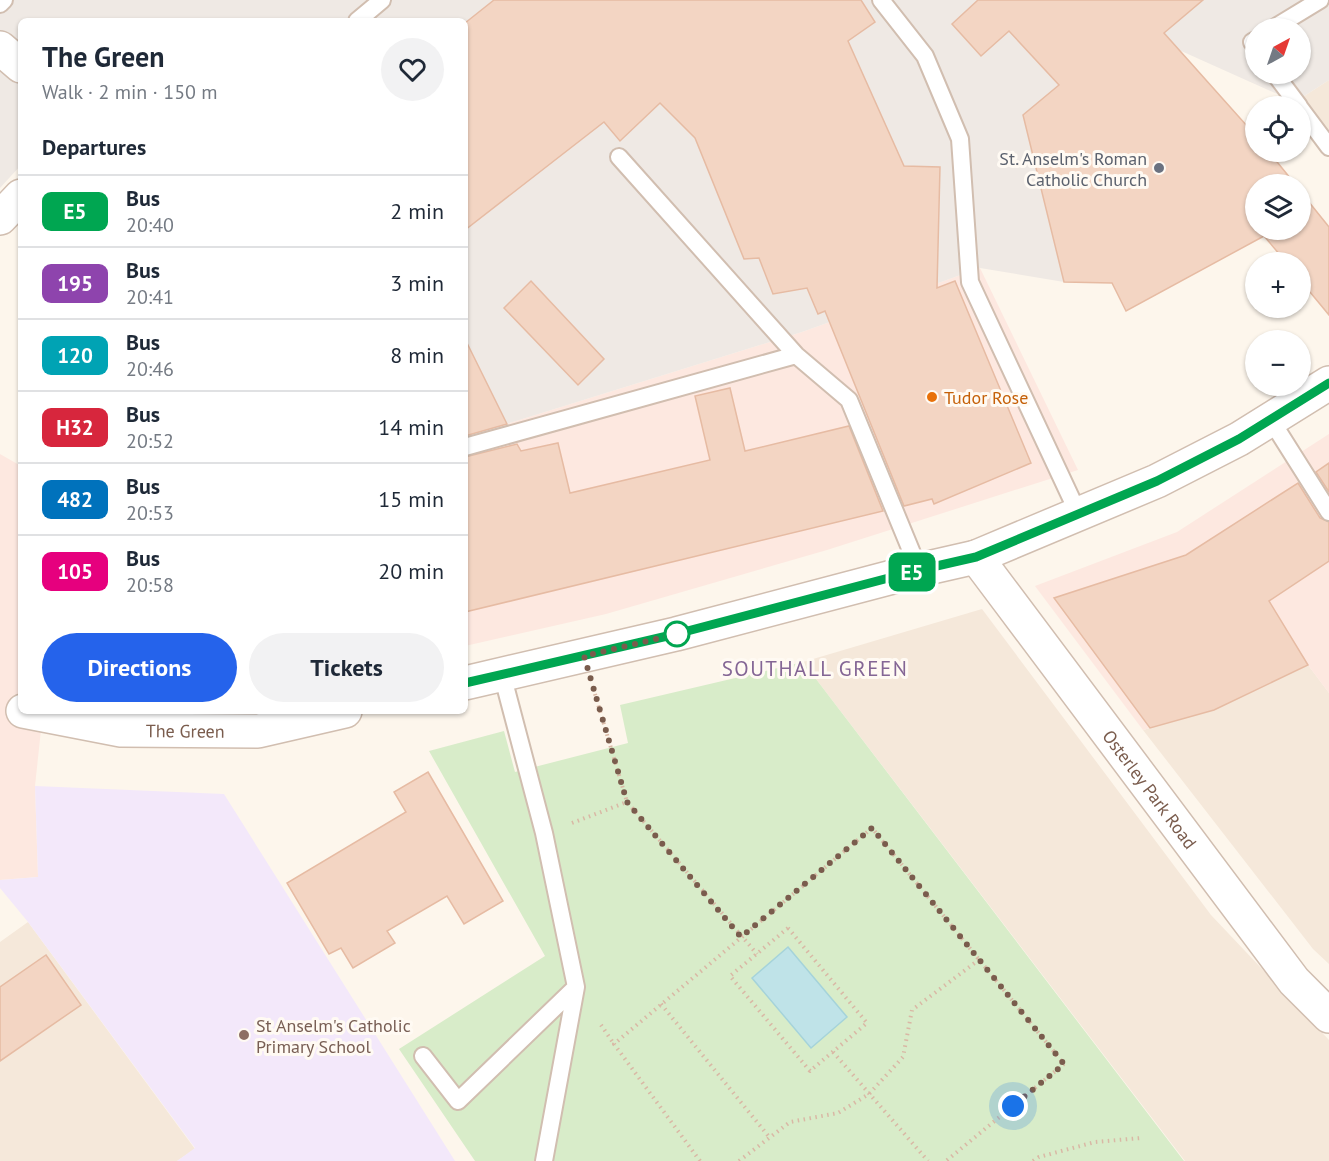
<!DOCTYPE html>
<meta charset="utf-8">
<style>
body{margin:0;font-family:"PT Sans",sans-serif;background:#f2f2f3;color:#1f2937;height:100vh;display:flex;flex-direction:column;font-size:22px;white-space:nowrap}
*{box-sizing:border-box;margin:0}
p{font-size:20px;color:#747a83}
.icon{flex:none;width:33px;height:33px;fill:none;stroke:currentColor;stroke-width:2;stroke-linecap:round;stroke-linejoin:round}
.map{position:relative;flex:1;overflow:hidden}
.details{position:absolute;left:18px;top:18px;width:450px;height:696px;display:flex;flex-direction:column;background:#fff;border-radius:9px;box-shadow:0 2px 4px #0004}
.details>*{flex:none}
.badge{padding:0 12px;border-radius:9px;font-size:21px;line-height:39px}
.needle{width:39px;rotate:40deg}
.controls{position:absolute;left:1245px;top:18px;display:grid;gap:12px}
.controls a{display:grid;place-items:center;width:66px;height:66px;border-radius:50%;background:#fff;box-shadow:0 2px 4px #0004;font-size:30px}
.you{position:absolute;width:30px;height:30px;margin:-15px;border:4px solid #fff;border-radius:50%;background:#1a73e8;box-shadow:0 0 0 9px #1a73e833}
.map>.badge{position:absolute;translate:-50% -50%;box-shadow:0 0 0 3px #fff}
h2{padding:0 24px;font-size:22px;line-height:54px}
.round{display:grid;place-items:center;flex:none;width:63px;height:63px;border-radius:32px;background:#f2f2f3}
.headline{display:flex;align-items:center;justify-content:space-between;height:102px;padding:0 24px}
h1{font-size:28px;font-weight:800;line-height:45px}
.button{display:flex;gap:12px;margin-top:auto;padding:12px 24px}
.button a{flex:1;height:69px;border-radius:36px;background:#2563eb;color:#fff;font-size:24px;font-weight:800;line-height:69px;text-align:center}
.button a+a{background:#f2f2f3;color:#1f2937}
ul{padding:0;list-style:none}
li{display:flex;align-items:center;gap:18px;height:72px;padding:0 24px;border-top:2px solid #e0e1e3}
li div{flex:1}
li b{display:block;font-size:22px}
li em{font-style:normal}
li .badge{min-width:66px;font-weight:700;text-align:center}
.map>svg:first-child{display:block}
</style>
<div class="map">
<svg width="1329" height="1161" viewBox="0 0 1329 1161">
<rect width="100%" height="100%" fill="#fdf6ec"/>
<path fill="#f5e8da" d="M1329,80V157L1295,102Z
M982,609L1211,915L1329,1040V1161H1185L803,662Z
M1308,665L1329,693V964L1313,949L1143,730L1214,710Z
M28,922L195,1149L177,1161H0V942Z"/>
<path fill="#fde8e0" d="M980,268L1078,470L827,550L606,614L465,646V437L802,332Z
M1329,434V693L1308,665L1214,710L1143,730L1035,586L1177,532Z
M0,454L21,466V711H43L35,786L38,877L0,880Z"/>
<path fill="#efe9e4" fill-rule="evenodd" d="M0,0H1329V80L1295,102L1179,50L1070,99L1059,85L1023,115L1064,282L980,268L802,332L465,437V21H21V165L0,188ZM1256,28H1300V74H1256Z"/>
<path fill="#f3e8fa" d="M35,786L224,794L455,1161H177L195,1148L28,922L0,888V880L38,877Z"/>
<path fill="#d8ecc9" d="M803,662L1184,1161H475L399,1049L545,956L429,751L504,731L515,772L628,743L620,705Z"/>
<path fill="#bfe3e8" stroke="#a5d3da" stroke-width="1.5" d="M788,947L847,1017L811,1048L752,978Z"/>
<path fill="#f3d5c3" stroke="#e6bba3" stroke-width="1.5" d="M494,0H861L875,22L848,41L904,166L940,167L937,288L955,281L1031,463L934,504L932,499L904,506L825,311L818,314L807,288L773,294L759,258L744,259L695,138L660,103L620,141L604,122L465,230V23Z
M978,0H1203L1164,33L1256,136V152H1269L1295,184H1256V230H1300V191L1329,227V315L1300,280V262H1286L1264,236L1126,311L1112,283L1064,282L1023,115L1059,85L1009,31L981,56L952,24Z
M531,281L604,359L578,385L504,308Z
M465,339L507,424L465,436Z
M730,388L745,451L849,426L883,511L465,612V457L517,444L521,451L558,443L570,493L710,460L695,396Z
M1329,463V492L1316,472Z
M1298,483L1320,518L1329,522V561L1269,601L1308,665L1214,710L1150,728L1054,598L1186,555Z
M428,772L503,901L464,924L447,896L387,931L395,943L353,968L341,948L329,954L287,883L406,812L394,792Z
M46,955L81,1005L0,1061V987Z"/>
<g fill="none" stroke-linecap="round" stroke-linejoin="round">
<g stroke="#d1beb0" stroke-width="20">
<path id="service" d="M881,0L925,56L960,139L970,282L1079,515
M0,4L4,0
M357,21L382,0
M1274,28L1320,0
M1256,40L1252,42L1256,47
M1275,74L1299,106
M1300,108L1329,147
M619,157L796,355L849,400L919,570
M1271,420L1329,512
M465,447L796,355
M502,674L544,833L576,987
M423,1056L458,1101L576,987L544,1161"/>
</g>
<g stroke="#d1beb0" stroke-width="36">
<g id="minor">
<path d="M0,48L21,66"/>
<path d="M0,218L21,196"/>
<path id="s1" d="M976,557L1294,981L1329,1016"/>
</g>
</g>
<g stroke="#d1beb0" stroke-width="36">
<g id="tertiary">
<path d="M465,683L676,634L919,570L976,557L1157,481L1239,439L1329,383"/>
<path id="s2" d="M23,711L121,730L258,731L345,711"/>
</g>
</g>
<path stroke="#d9b8a5" stroke-width="4" stroke-dasharray="1.5 4.5" stroke-linecap="butt" d="M595,694L627,802L757,954
M572,823L627,802
M788,928L867,1023L810,1071L730,976Z
M661,1004L770,1138
M601,1025L614,1044
M833,1052L928,1161
M700,1161L614,1044L872,828L1064,1064L946,1161
M739,1161L790,1122L838,1113L869,1094L903,1057L912,1010L980,959
M1033,1161L1039,1157L1095,1142L1141,1138"/>
<use href="#service" stroke="#fff" stroke-width="16"/>
<use href="#minor" stroke="#fff" stroke-width="33"/>
<use href="#tertiary" stroke="#fff" stroke-width="33"/>
</g>
<g fill="none" stroke-linecap="round" stroke-linejoin="round">
<g stroke="#fff" stroke-width="14">
<path id="line" d="M465,683L676,634L919,570L976,557L1157,481L1239,439L1329,383"/>
</g>
<use href="#line" stroke="#00a651" stroke-width="9"/>
<path stroke="#7a5c4d" stroke-width="6" stroke-dasharray="0 10.8" d="M677,634L584,656L627,802L741,937L872,828L1064,1064L1013,1106"/>
</g>
<circle fill="#6b7280" stroke="#fffaf3" stroke-width="2" cx="1159" cy="168" r="6"/>
<circle fill="#e8710a" stroke="#fffaf3" stroke-width="2" cx="932" cy="397" r="6"/>
<circle fill="#fff" stroke="#00a651" stroke-width="3" cx="677" cy="634" r="12"/>
<circle fill="#8d6e63" stroke="#fffaf3" stroke-width="2" cx="244" cy="1035" r="6"/>
<g text-anchor="middle" dominant-baseline="central" stroke-width="6" stroke-linejoin="round" paint-order="stroke">
<g font-size="18" fill="#5b616d" stroke="#fffaf3" text-anchor="end">
<text x="1147" y="158">St. Anselm's Roman<tspan x="1147" dy="21">Catholic Church</tspan></text>
</g>
<g font-size="18" fill="#c56008" stroke="#fffaf3" text-anchor="start">
<text x="944" y="397">Tudor Rose</text>
</g>
<g font-size="18" fill="#7a5c4d" stroke="#fffaf3">
<text stroke="none"><textPath href="#s2" startOffset="164">The Green</textPath></text>
<text stroke="none"><textPath href="#s1" startOffset="290">Osterley Park Road</textPath></text>
</g>
<g font-size="18" fill="#785e54" stroke="#fffaf3" text-anchor="start">
<text x="256" y="1025">St Anselm's Catholic<tspan x="256" dy="21">Primary School</tspan></text>
</g>
<g font-size="21" letter-spacing="1.5" fill="#846695" stroke="#fffaf3">
<text x="815" y="668">SOUTHALL GREEN</text>
</g>
</g>
</svg>
<div class="controls">
<a><svg class="needle" viewBox="-14 -14 28 28"><path d="M0-13l5 13h-10z" fill="#e53935"/><path d="M0 13l5-13h-10z" fill="#747a83"/></svg></a>
<a><svg class="icon" aria-label="locate" viewBox="0 0 24 24"><circle cx="12" cy="12" r="6"/><path d="M12 2v4M12 18v4M2 12h4M18 12h4"/></svg></a>
<a><svg class="icon" aria-label="layers" viewBox="0 0 24 24"><path d="M12 4l9 5-9 5-9-5zM3 14l9 5 9-5"/></svg></a>
<a>+</a>
<a>−</a>
</div>
<div class="you" style="left:1013px;top:1106px"></div>
<b class="badge" style="left:912px;top:572px;background:#00a651;color:#fff">E5</b>
<section class="details">
<div class="headline"><div><h1>The Green</h1><p>Walk · 2 min · 150 m</p></div><a class="round"><svg class="icon" aria-label="heart" viewBox="0 0 24 24"><path d="M12 20l-8-8c-3-5 5-10 8-4 3-6 11-1 8 4z"/></svg></a></div>
<h2>Departures</h2>
<ul>
<li><span class="badge" style="background:#00a651;color:#fff">E5</span><div><b>Bus</b><p>20:40</p></div><em>2 min</em></li>
<li><span class="badge" style="background:#8e44ad;color:#fff">195</span><div><b>Bus</b><p>20:41</p></div><em>3 min</em></li>
<li><span class="badge" style="background:#00a3b4;color:#fff">120</span><div><b>Bus</b><p>20:46</p></div><em>8 min</em></li>
<li><span class="badge" style="background:#d7263d;color:#fff">H32</span><div><b>Bus</b><p>20:52</p></div><em>14 min</em></li>
<li><span class="badge" style="background:#0072bc;color:#fff">482</span><div><b>Bus</b><p>20:53</p></div><em>15 min</em></li>
<li><span class="badge" style="background:#e6007e;color:#fff">105</span><div><b>Bus</b><p>20:58</p></div><em>20 min</em></li>
</ul>
<div class="button"><a>Directions</a><a>Tickets</a></div>
</section>
</div>
